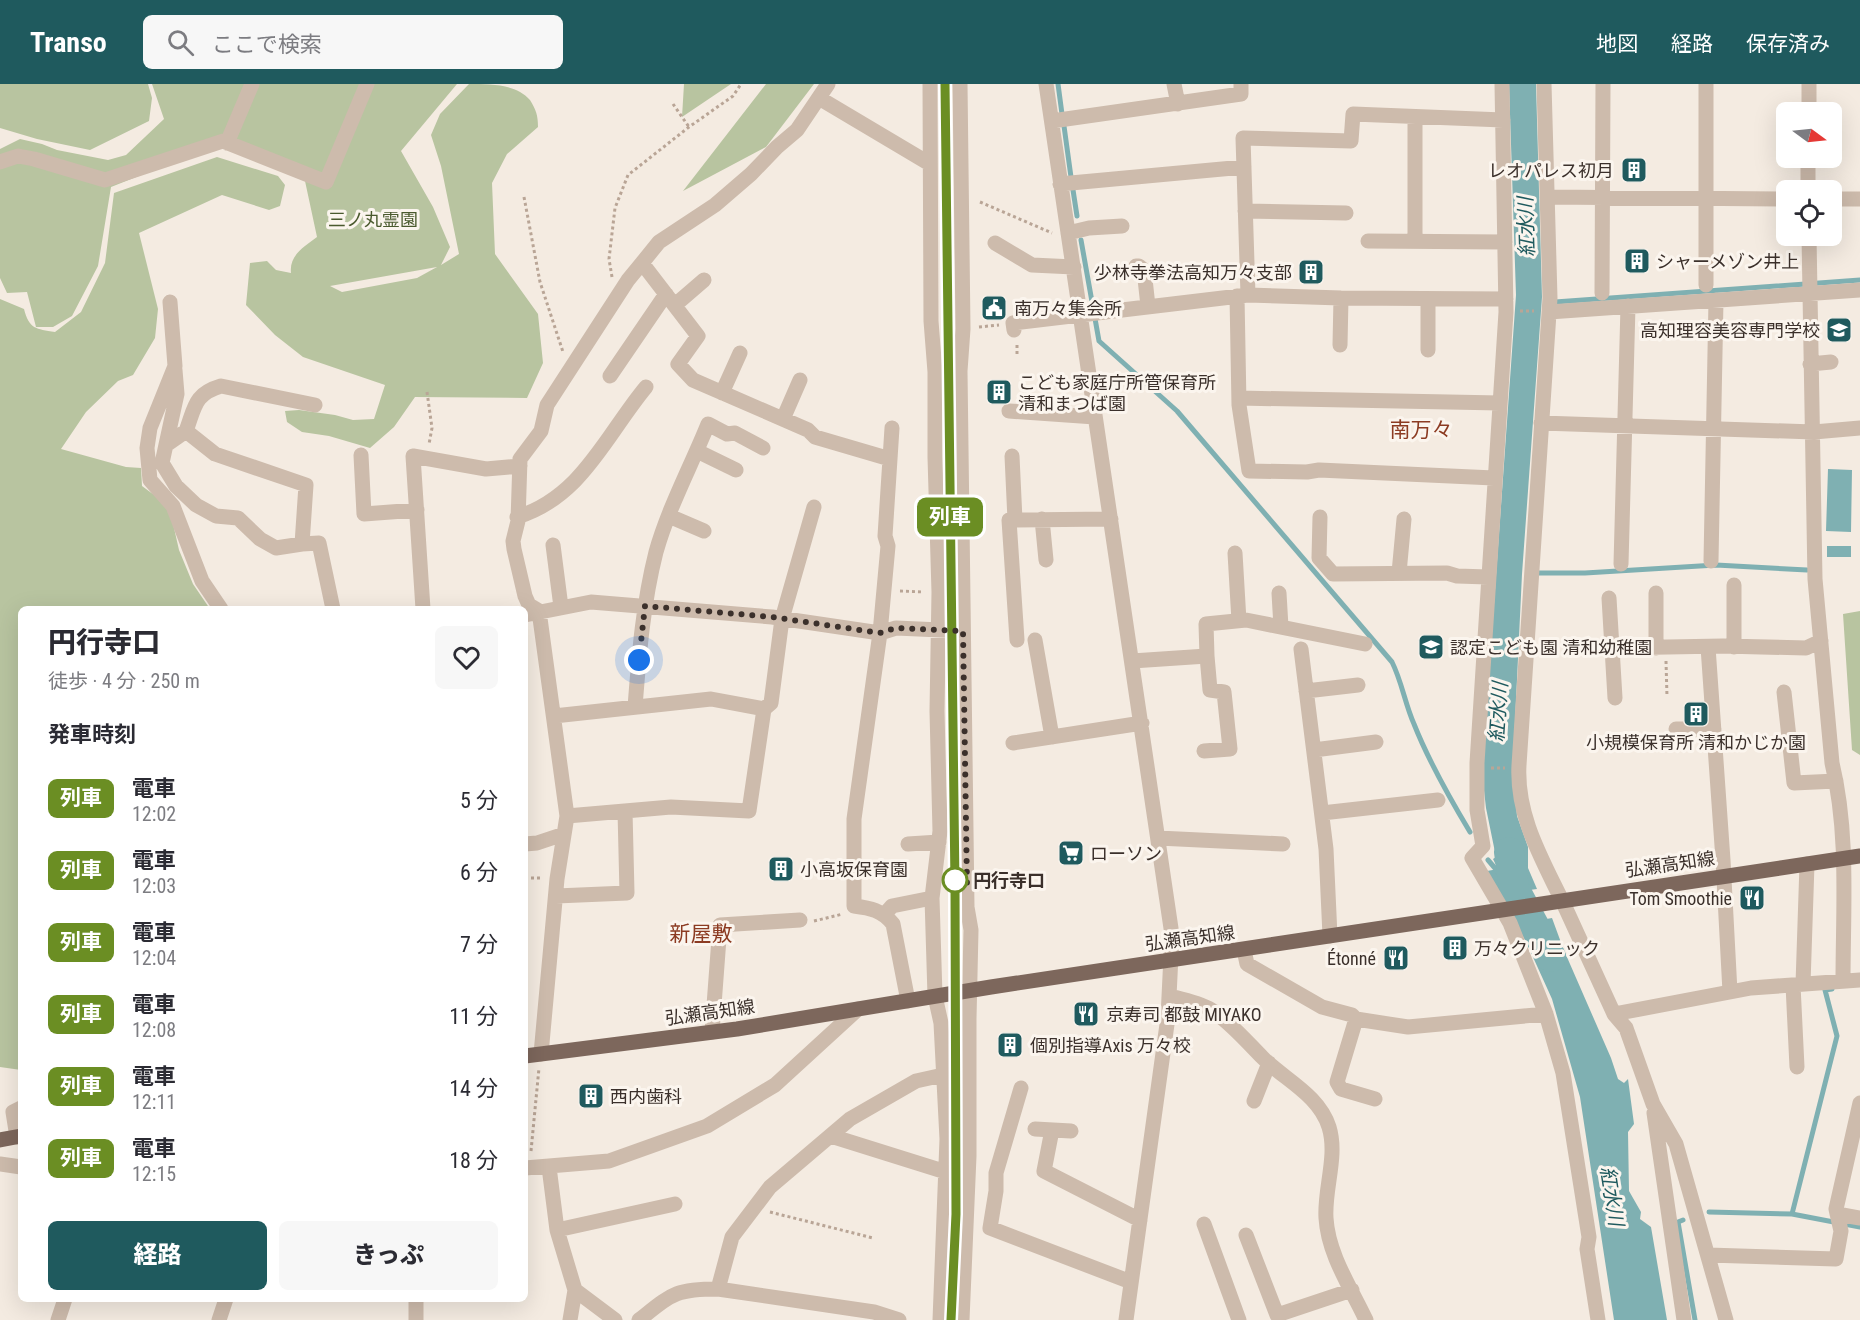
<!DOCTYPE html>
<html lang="ja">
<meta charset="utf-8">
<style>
body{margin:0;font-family:"Roboto Condensed","Noto Sans JP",sans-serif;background:#f7f7f7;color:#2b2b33;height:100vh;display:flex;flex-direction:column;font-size:22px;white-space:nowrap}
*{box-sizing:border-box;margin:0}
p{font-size:20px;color:#7c7c81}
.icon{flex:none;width:33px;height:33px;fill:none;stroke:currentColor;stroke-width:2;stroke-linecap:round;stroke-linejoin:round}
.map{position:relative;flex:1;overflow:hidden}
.sheet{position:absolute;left:18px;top:522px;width:510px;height:696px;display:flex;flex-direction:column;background:#fff;border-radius:9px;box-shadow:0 6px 24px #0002}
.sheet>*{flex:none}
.badge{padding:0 12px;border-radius:9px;font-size:21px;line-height:39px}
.needle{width:39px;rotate:105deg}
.fabs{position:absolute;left:1776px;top:18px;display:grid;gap:12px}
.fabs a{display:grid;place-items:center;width:66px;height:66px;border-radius:9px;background:#fff;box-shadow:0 6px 24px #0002;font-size:30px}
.you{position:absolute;width:30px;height:30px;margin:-15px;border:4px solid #fff;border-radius:50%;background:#1a73e8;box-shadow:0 0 0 9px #1a73e833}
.map>.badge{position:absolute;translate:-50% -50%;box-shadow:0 0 0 3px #fff}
h2{padding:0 30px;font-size:22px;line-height:54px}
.round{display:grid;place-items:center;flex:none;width:63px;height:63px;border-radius:9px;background:#f7f7f7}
.summary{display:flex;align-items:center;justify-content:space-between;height:102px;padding:0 30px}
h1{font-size:28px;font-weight:800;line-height:45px}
.cta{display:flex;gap:12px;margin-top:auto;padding:12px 30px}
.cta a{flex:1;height:69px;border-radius:9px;background:#1f5a5e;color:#fff;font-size:24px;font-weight:800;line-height:69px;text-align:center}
.cta a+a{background:#f7f7f7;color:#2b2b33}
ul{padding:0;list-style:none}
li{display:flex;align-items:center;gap:18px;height:72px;padding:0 30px}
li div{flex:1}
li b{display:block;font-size:22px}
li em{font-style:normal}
li .badge{min-width:66px;font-weight:700;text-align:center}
header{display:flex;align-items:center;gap:36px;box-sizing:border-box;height:84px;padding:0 30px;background:#1f5a5e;color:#fff}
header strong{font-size:28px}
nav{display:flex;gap:33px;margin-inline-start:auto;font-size:21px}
.search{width:420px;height:54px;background:#f7f7f7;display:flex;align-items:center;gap:15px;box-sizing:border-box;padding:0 21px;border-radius:9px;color:#7c7c81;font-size:22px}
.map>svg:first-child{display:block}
</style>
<header>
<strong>Transo</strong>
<div class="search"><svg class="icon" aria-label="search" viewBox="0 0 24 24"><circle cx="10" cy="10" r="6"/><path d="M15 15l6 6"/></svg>ここで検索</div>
<nav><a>地図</a><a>経路</a><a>保存済み</a></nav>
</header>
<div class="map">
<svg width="1860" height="1236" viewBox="0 0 1860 1236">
<rect width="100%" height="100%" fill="#f4ebe1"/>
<path fill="#b8c4a0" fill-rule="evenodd" d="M0,0H148L152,14L149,37L90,66L37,55L0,44Z
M152,0H457L401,67L433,123L450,163L441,181L459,170L441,82L431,51L440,30L469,0C491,0 516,0 530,16C536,26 538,31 538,43L507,70L492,99L495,170L538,230L543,279L527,314L415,313L394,343L370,364L329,352L302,348L287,338L285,327L299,326L335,331L353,336L374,335L385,301L303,273L275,251L246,221L250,179L267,177L276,186L291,189C289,171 304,163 317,153L305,97L217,61L111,103L98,182L72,232L53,243H36L27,208L7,209L0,194V65L20,55L42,60L57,66L108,76L126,71L164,35ZM437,183L417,194L342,208L330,202Z
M684,0H731L682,33Z
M766,0H814L766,63L683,107Z
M217,73L278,92L285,101L280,122L269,126L222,111L139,149L158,225L155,254L133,291L118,297L86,328L61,365L126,383L141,384L142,402L169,422L179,466L193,500L210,525H21V986L0,983V215L24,225C29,245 36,245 55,248L81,228L105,179L114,109Z
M1860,527V671L1852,666L1843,530Z"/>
<path fill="#7fb0b2" d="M1509,0H1536L1542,213L1522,490L1513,680L1517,732L1528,763V784L1537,805L1500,810L1487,787L1498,785L1493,775L1496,773L1486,724L1482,689L1516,211Z
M1828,385L1852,386L1851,448L1826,447Z
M1827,462H1851V473H1827Z
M1552,834L1563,864L1611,974L1618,995L1624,999L1628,995L1634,1040L1628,1048L1629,1107L1641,1128L1640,1135L1651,1143L1667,1236H1614L1580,1013L1552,915L1518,840Z"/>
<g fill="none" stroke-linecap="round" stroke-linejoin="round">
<path stroke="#7fb0b2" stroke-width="5" d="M1058,0L1062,30
M1064,42L1071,93
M1073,106L1077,132
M1081,156L1099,257L1177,327L1392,578C1402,598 1405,620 1414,640C1429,678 1449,713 1470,748
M1555,218L1860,196
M1539,489H1585L1716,481L1807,486
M1488,776L1500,790
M1709,1128L1792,1130L1860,1143
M1792,1130L1837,952L1825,906L1832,905
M1683,1136L1678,1138L1695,1236"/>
<path stroke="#7fb0b2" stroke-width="30" d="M1509,768L1514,804L1551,873"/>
<path stroke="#b9a596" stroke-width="3" stroke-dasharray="3 3" stroke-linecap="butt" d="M673,20L689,43
M524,113L540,198L563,268
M980,118L1052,149
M612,193L609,175L615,124L628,91L689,43L733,12L741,0
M1520,227H1534
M979,243L999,241
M1017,270V261
M427,308L432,344L429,360
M900,507L924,508
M1666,577L1667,613
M1491,684H1505
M525,794H543
M814,837L843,830
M531,1067L539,984
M770,1128L873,1154"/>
<path stroke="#cdbbac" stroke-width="15" d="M828,0L797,46L777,63L751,90L715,121L659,158L642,179L698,252L678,280L693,296L808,346L815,353L890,375
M930,0L931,237L935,288V373L939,508L937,627L940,747L932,814L935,912L941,939L947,1055L940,1236
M960,0L963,245L960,287L967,823L971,846L969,935V1072L962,1236
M1046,0L1172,851L1168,933L1126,1236
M1174,0L1178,20
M1502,0L1506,228L1477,679V726L1483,762L1472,774L1510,839L1546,930L1563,989L1589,1153L1587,1165L1598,1236
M1544,0L1550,214L1519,681C1516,734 1544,778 1566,825C1582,860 1598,895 1614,930L1626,944L1653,1020L1676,1060L1726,1236
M819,14L930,80
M1809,28V0
M1052,37L1241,10V0
M227,59L252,0
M0,78L18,72L34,75L105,96L223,57L326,98L367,0
M1060,100L1244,83
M1808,106V74
M1547,113L1786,115
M1832,115H1860
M1245,127L1346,129
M1068,149L1089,144L1122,142
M1809,152L1815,495L1832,679C1849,749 1843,825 1843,897
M1368,157L1505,158
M1415,157V33
M995,159L1032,181L1074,183
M1136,182H1139L1144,186L1148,222
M1706,201V0
M1602,209L1603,0
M1248,211L1243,54L1351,57L1353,30L1503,36
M1237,212L1239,321L1249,387L1307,388L1319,386L1494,394
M170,218L175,282L150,344L147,364L150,396L173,422L202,497L221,525
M675,221L704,196
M1549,228L1860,206
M1014,246L1013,239L1248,211L1341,214L1506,215
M1340,261L1341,214
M1428,266V215
M1810,280L1831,278
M175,286L177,310L162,379L176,402L196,421L216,432L238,434L260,455L276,464L302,460
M610,292L666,210
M722,309L740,269
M1239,314L1500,319
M1009,327L1095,333
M783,335L800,296
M1541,339L1814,348L1860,344
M892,344L885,452L888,462L880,549L854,735V822C870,824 882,826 893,840L908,917
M186,347C195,323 194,310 221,302L315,321
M166,361L186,347L215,370L306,401L302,460L319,459L333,525
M697,367L736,386
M361,371L364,430L417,426
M1012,372L1015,436
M669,432L704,447
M517,433C582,413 606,351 646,303
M1320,433L1319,474L1333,490L1447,489L1457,492L1488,493
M1042,435L1046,476
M553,461L561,523
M1235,469L1239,537
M1711,477L1716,216
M1621,480L1628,222
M1399,489L1404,435
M1734,501V563
M1279,509L1281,543
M1656,509V564
M1609,514L1612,564L1723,562L1806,564L1821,557
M423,525L413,372L486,385L520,382
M525,531L591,518L772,533L880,549L896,544L963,547
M1017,556L1009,436L1111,435
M1035,556L1052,653
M1708,563L1723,776L1730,908
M1612,564L1615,614
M1301,565L1326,765L1330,852
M1132,577L1207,572L1206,540L1246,536L1365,560
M1306,607L1358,601
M1784,608L1794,699L1836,697
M635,623C639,571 643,519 656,468C668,425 691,382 708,340L727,350L735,349L763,364
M554,632L711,615L764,625
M1676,645H1714
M1013,659L1142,639
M1314,666L1376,658
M1204,667L1230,665L1224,608L1210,606L1207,572
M1322,729L1438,716
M567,732L671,723L749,727L764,625L771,619L782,535L814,423
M1158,754L1283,760
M525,760L537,759L564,750
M908,760L939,758
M556,812L627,809L625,727
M885,830L892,822L932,814
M1244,866L1247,880L1322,923L1352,931L1356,935L1408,943L1546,930
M1803,900L1807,780
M1793,901L1797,983
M1170,912C1183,916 1202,919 1213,927C1232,940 1247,958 1263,974C1285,996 1319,1011 1329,1043C1338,1072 1324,1105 1326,1134C1328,1170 1351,1204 1366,1236
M1614,930L1751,904L1860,896
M1356,935L1337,998L1341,1005L1375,1015
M712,948L720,841L800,836
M541,970L557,795L567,732L539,527L529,521L525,512L514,465L513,457L518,437L520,375L541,347L547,321L628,196L642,179
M1021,1004L996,1089V1107L990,1144L1131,1198
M1254,1017L1269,979
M1654,1029L1684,1236
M1035,1045L1071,1047
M1052,1046L1044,1087L1140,1136
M831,1052L946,1088
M17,1053L13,1028L21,1024
M0,1080L21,1083
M549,1083L557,1146L575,1206L615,1236
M525,1084L609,1077L707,1042L775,1001L858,925
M1837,1130L1860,1134
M1204,1140L1239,1236
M557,1146L675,1120
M1246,1151L1277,1231L1352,1206
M1708,1171L1836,1175L1841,1147L1836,1125L1860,1019
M718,1205L732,1153L770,1103L850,1035L916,997L943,991
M58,1236L65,1215
M219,1236L226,1215
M416,1236V1215
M570,1236L575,1206
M639,1236C672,1210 675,1205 718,1205L874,1228L899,1236"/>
<path stroke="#7d675c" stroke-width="15" d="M525,972L737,945L991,903L1860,772
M0,1056L21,1052"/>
<path stroke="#3b302b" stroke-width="4.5" stroke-dasharray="1.5 4.5" stroke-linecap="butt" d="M945,0L955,778L956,1130L951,1236"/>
</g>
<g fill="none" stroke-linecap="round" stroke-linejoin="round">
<g stroke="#fff" stroke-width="14">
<path id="line" d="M945,0L955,801L956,1130L951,1236"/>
</g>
<use href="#line" stroke="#6b8e23" stroke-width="9"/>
<path stroke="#3b302b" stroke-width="6" stroke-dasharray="0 10.8" d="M639,576L645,522L772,533L880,549L896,544L963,547L967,802L955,796"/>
</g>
<defs>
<g id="building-square" transform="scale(1.35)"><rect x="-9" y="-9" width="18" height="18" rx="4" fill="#1f5a5e" stroke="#fbf5ee"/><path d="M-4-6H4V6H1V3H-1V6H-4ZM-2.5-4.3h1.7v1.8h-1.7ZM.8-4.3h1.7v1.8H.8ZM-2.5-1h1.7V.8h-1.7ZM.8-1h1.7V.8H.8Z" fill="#fff"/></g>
<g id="civic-square" transform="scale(1.35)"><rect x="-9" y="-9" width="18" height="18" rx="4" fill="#1f5a5e" stroke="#fbf5ee"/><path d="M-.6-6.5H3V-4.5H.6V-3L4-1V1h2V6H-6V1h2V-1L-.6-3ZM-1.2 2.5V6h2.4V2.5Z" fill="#fff"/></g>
<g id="university-square" transform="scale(1.35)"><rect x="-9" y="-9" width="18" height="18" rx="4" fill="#1f5a5e" stroke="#fbf5ee"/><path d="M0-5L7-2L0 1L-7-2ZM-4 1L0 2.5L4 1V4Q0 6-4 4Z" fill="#fff"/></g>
<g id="school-square" transform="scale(1.35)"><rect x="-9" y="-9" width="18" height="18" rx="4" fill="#1f5a5e" stroke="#fbf5ee"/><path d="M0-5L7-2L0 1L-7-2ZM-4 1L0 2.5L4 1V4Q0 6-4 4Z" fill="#fff"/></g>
<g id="supermarket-square" transform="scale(1.35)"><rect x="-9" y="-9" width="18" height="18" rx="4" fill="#1f5a5e" stroke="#fbf5ee"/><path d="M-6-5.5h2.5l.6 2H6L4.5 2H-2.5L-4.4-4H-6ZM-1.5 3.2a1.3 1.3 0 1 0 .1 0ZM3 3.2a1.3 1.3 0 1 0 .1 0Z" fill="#fff"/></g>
<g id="restaurant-square" transform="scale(1.35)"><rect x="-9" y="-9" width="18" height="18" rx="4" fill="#1f5a5e" stroke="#fbf5ee"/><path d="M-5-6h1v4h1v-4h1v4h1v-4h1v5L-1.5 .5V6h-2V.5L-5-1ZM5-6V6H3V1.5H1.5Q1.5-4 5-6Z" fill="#fff"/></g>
</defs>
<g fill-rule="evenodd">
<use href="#building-square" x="1634" y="86"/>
<use href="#building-square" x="1637" y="177"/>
<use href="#building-square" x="1311" y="188"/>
<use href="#civic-square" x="994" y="224"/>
<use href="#university-square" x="1839" y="246"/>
<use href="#building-square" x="999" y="308"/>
<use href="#school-square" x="1431" y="563"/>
<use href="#building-square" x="1696" y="630"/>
<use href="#supermarket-square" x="1071" y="769"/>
<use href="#building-square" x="781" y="785"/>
<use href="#restaurant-square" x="1752" y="814"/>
<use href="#building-square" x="1455" y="864"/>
<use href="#restaurant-square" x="1396" y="874"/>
<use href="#restaurant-square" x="1086" y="930"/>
<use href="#building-square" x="1010" y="961"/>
<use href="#building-square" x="591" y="1012"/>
</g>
<circle fill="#fff" stroke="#6b8e23" stroke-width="3" cx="955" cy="796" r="12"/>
<g text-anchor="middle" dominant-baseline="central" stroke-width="6" stroke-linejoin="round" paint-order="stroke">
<g font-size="18" fill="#3b302b" stroke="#fbf5ee" text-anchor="start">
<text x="1614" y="86" text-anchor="end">レオパレス初月</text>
<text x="1656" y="177">シャーメゾン井上</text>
<text x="1292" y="188" text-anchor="end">少林寺拳法高知万々支部</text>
<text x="1014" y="224">南万々集会所</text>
<text x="1820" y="246" text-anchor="end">高知理容美容専門学校</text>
<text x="1018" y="298">こども家庭庁所管保育所<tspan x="1018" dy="21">清和まつば園</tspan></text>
<text x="1450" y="563">認定こども園 清和幼稚園</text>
<text x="1696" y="658" text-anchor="middle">小規模保育所 清和かじか園</text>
<text x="1090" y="769">ローソン</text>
<text x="800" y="785">小高坂保育園</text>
<text x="1732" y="814" text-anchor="end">Tom Smoothie</text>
<text x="1474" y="864">万々クリニック</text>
<text x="1376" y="874" text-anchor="end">Étonné</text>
<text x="1106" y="930">京寿司 都鼓 MIYAKO</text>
<text x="1030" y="961">個別指導Axis 万々校</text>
<text x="610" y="1012">西内歯科</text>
</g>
<g font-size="18" fill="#4a5a2e" stroke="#fbf5ee">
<text x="373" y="135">三ノ丸霊園</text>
</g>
<g font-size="18" fill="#3b302b" stroke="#fbf5ee">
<text transform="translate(1670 780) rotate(-8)">弘瀬高知線</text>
<text transform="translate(1190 854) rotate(-8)">弘瀬高知線</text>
<text transform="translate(710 928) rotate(-8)">弘瀬高知線</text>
</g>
<g font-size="18" font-weight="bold" fill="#3b302b" stroke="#fbf5ee" text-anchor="start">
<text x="973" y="796">円行寺口</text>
</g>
<g font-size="20" font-style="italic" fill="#1f5a5e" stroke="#fbf5ee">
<text transform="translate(1526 143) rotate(-92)">紅水川</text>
<text transform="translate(1498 628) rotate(-86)">紅水川</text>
<text transform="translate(1612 1112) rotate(81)">紅水川</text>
</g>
<g font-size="21" fill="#8c3b22" stroke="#fbf5ee">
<text x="1421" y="346">南万々</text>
<text x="701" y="850">新屋敷</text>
</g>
</g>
</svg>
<div class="fabs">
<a><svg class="needle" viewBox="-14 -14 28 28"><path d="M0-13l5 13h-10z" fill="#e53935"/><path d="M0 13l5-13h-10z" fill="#7c7c81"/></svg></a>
<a><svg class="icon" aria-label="locate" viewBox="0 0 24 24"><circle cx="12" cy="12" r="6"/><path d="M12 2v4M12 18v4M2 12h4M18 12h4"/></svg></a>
</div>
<div class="you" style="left:639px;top:576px"></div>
<b class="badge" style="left:950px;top:433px;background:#6b8e23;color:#fff">列車</b>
<section class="sheet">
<div class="summary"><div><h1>円行寺口</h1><p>徒歩 · 4 分 · 250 m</p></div><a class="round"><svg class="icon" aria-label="heart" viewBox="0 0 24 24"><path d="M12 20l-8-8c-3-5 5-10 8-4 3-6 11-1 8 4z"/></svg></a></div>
<h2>発車時刻</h2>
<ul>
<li><span class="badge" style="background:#6b8e23;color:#fff">列車</span><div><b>電車</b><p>12:02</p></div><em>5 分</em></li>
<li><span class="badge" style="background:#6b8e23;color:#fff">列車</span><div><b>電車</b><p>12:03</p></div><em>6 分</em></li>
<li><span class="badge" style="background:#6b8e23;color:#fff">列車</span><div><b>電車</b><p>12:04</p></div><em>7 分</em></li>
<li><span class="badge" style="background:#6b8e23;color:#fff">列車</span><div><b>電車</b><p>12:08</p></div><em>11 分</em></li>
<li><span class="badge" style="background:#6b8e23;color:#fff">列車</span><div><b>電車</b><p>12:11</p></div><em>14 分</em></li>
<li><span class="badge" style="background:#6b8e23;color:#fff">列車</span><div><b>電車</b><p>12:15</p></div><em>18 分</em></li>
</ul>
<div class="cta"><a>経路</a><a>きっぷ</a></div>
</section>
</div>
